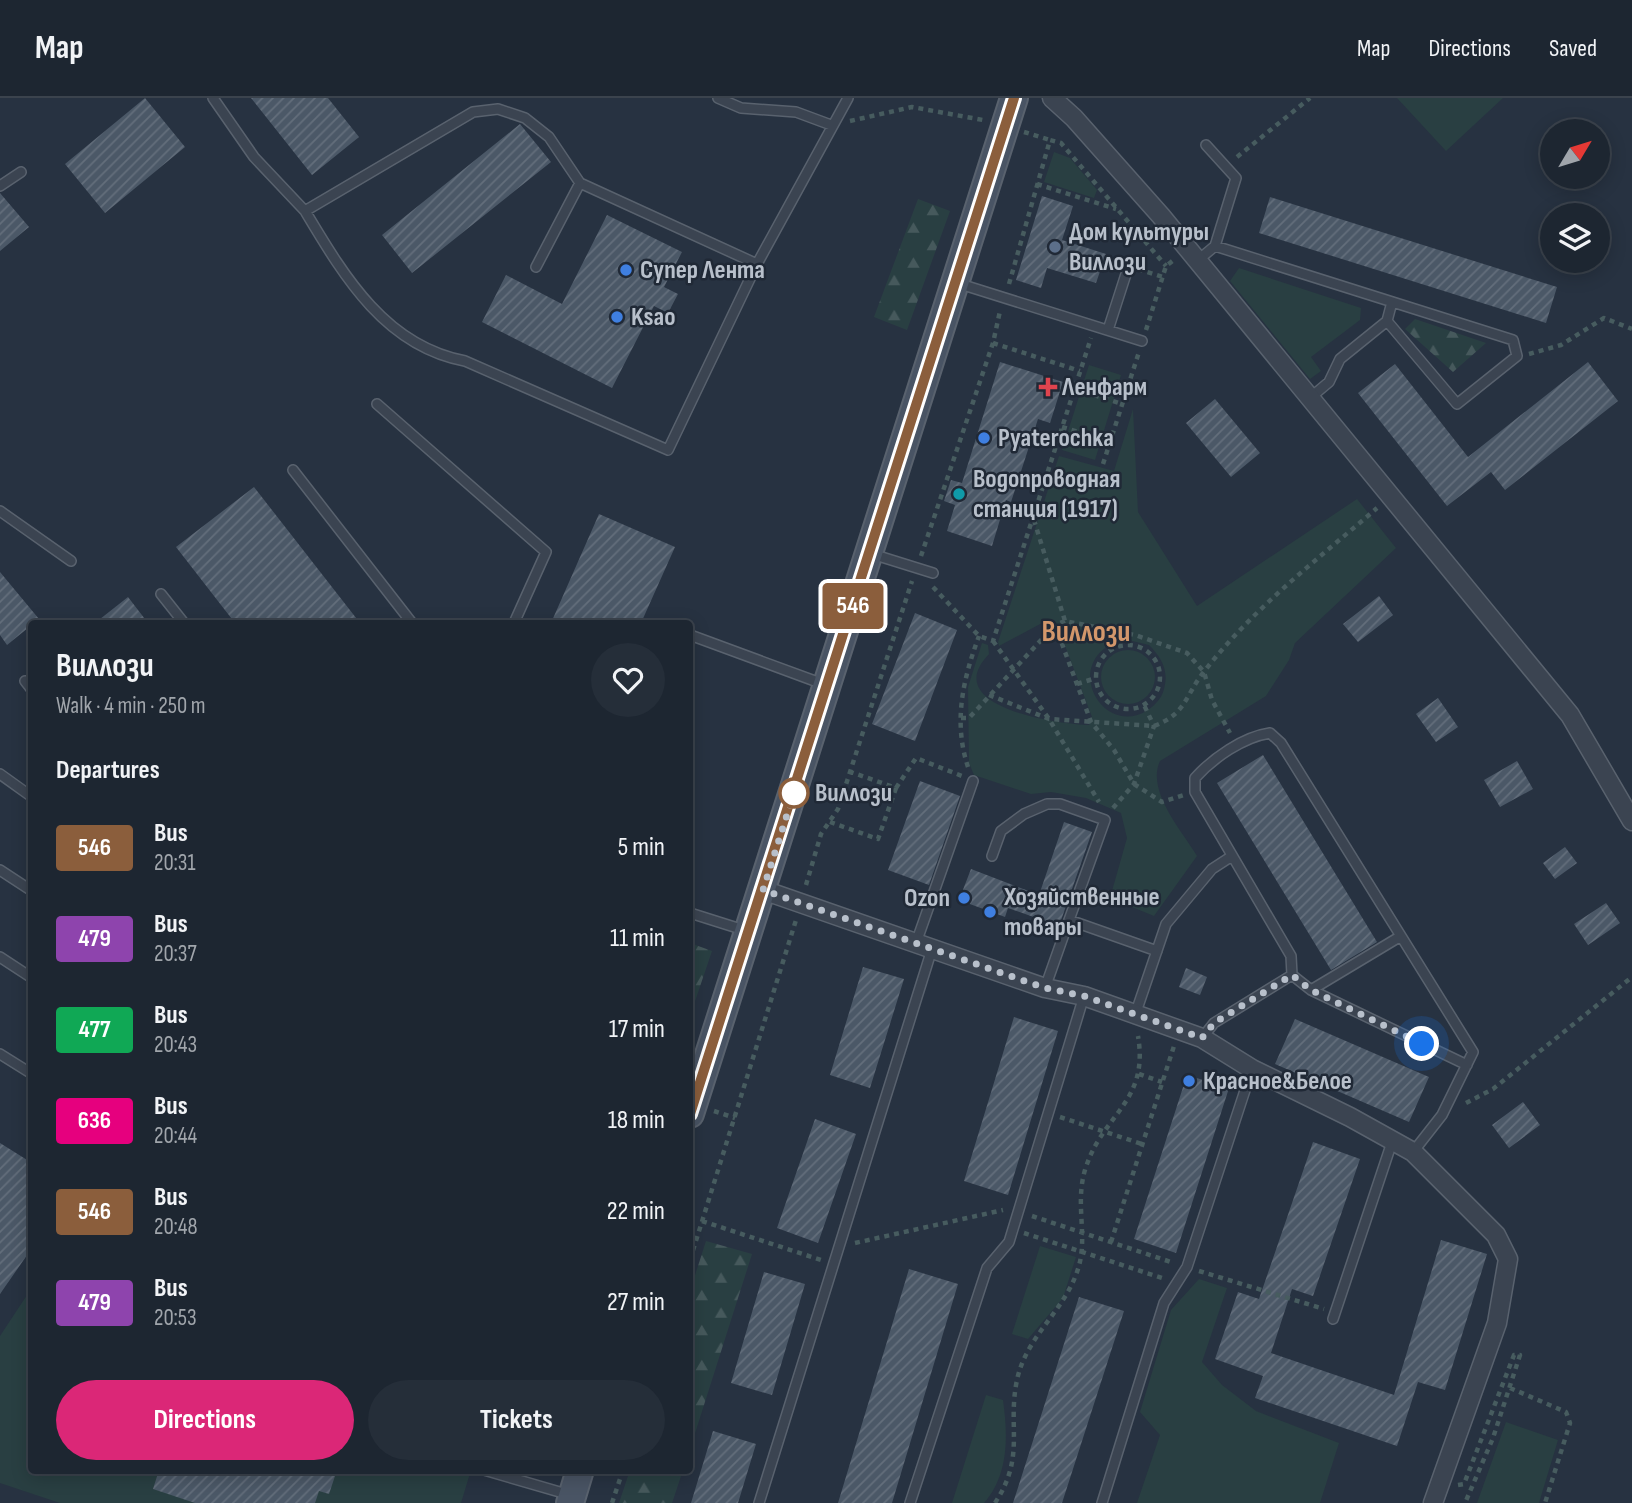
<!DOCTYPE html>
<meta charset="utf-8">
<style>
body{margin:0;font-family:"Sofia Sans Condensed",sans-serif;background:#252e39;color:#f1f3f6;height:100vh;display:flex;flex-direction:column;font-size:26px;white-space:nowrap}
*{box-sizing:border-box;margin:0}
p{font-size:23px;color:#a0a5ab}
.icon{flex:none;width:38px;height:38px;fill:none;stroke:currentColor;stroke-width:2;stroke-linecap:round;stroke-linejoin:round}
.map{position:relative;flex:1;overflow:hidden}
.side{position:absolute;left:28px;top:522px;width:665px;height:854px;display:flex;flex-direction:column;background:#1d2631;border-radius:7px;box-shadow:0 4px 18px #0003,0 0 0 2px #3b434d}
.side>*{flex:none}
.badge{padding:0 14px;border-radius:5px;font-size:24px;line-height:46px}
.needle{width:46px;rotate:52deg}
.controls{position:absolute;left:1540px;top:21px;display:grid;gap:14px}
.controls a{display:grid;place-items:center;width:70px;height:70px;border-radius:50%;background:#1d2631;box-shadow:0 4px 18px #0003,0 0 0 2px #3b434d;font-size:35px}
.you{position:absolute;width:35px;height:35px;margin:-18px;border:5px solid #fff;border-radius:50%;background:#1a73e8;box-shadow:0 0 0 10px #1a73e833}
.map>.badge{position:absolute;translate:-50% -50%;box-shadow:0 0 0 4px #fff}
h2{padding:0 28px;font-size:26px;line-height:63px}
.round{display:grid;place-items:center;flex:none;width:74px;height:74px;border-radius:37px;background:#252e39}
.summary{display:flex;align-items:center;justify-content:space-between;height:119px;padding:0 28px}
h1{font-size:33px;font-weight:700;line-height:52px}
.primary-button{display:flex;gap:14px;margin-top:auto;padding:14px 28px}
.primary-button a{flex:1;height:80px;border-radius:42px;background:#db2777;color:#fff;font-size:28px;font-weight:700;line-height:80px;text-align:center}
.primary-button a+a{background:#252e39;color:#f1f3f6}
ul{padding:0;list-style:none}
li{display:flex;align-items:center;gap:21px;height:91px;padding:0 28px}
li div{flex:1}
li b{display:block;font-size:26px}
li em{font-style:normal}
li .badge{min-width:77px;font-weight:700;text-align:center}
header{display:flex;align-items:center;gap:42px;box-sizing:border-box;height:98px;padding:0 35px;background:#1d2631;border-bottom:2px solid #3b434d}
header strong{font-size:33px}
nav{display:flex;gap:38px;margin-inline-start:auto;font-size:24px}
.map>svg:first-child{display:block}
</style>
<header>
<strong>Map</strong>
<nav><a>Map</a><a>Directions</a><a>Saved</a></nav>
</header>
<div class="map">
<svg width="1632" height="1405" viewBox="0 0 1632 1405">
<defs>
<pattern id="forest-firs" width="22" height="20" patternUnits="userSpaceOnUse" patternTransform="scale(1.75)"><rect width="22" height="20" fill="#293f42"/><path d="M5 1l3.5 6h-7zM16 11l3.5 6h-7z" fill="#46595c"/></pattern>
<pattern id="building-hatch" width="6" height="6" patternUnits="userSpaceOnUse" patternTransform="scale(1.75)"><rect width="6" height="6" fill="#4b5867"/><path d="M-1 1l2-2M0 6l6-6M5 7l2-2" fill="none" stroke="#636e7b"/></pattern>
</defs>
<rect width="100%" height="100%" fill="#273241"/>
<path fill="#293f42" fill-rule="evenodd" d="M1397,0H1503L1446,53Z
M1054,54L1070,60L1097,92L1094,100L1044,84Z
M1239,170L1361,210L1360,222L1311,259L1321,273L1310,281L1230,183Z
M1089,267L1121,277L1095,362L1062,352Z
M1133,311L1138,414L1197,508L1357,401L1396,450L1295,545L1289,562L1266,598L1160,663C1146,693 1182,733 1197,758L1154,818L1110,800L1127,740L1121,715L1086,700L1051,694L1031,696L974,677L969,665L968,589L982,545L988,547L989,556C938,609 1057,626 1089,627L1092,619L1058,529L1042,525L999,548L998,544L1059,358L1114,373ZM1124,541L1149,547C1162,560 1169,573 1164,591C1162,600 1155,607 1148,612C1101,642 1058,560 1124,541Z
M1101 579a27 27 0 1 1 54 0a27 27 0 1 1-54 0Z
M1040,1148L1076,1159L1063,1200L1028,1241L1012,1236Z
M1199,1181L1227,1190L1202,1264L1222,1287L1256,1313L1339,1345L1320,1405H1137L1160,1337L1140,1314L1171,1212Z
M31,1191L32,1372H471L461,1405H60L0,1385V1238Z
M986,1297L1003,1302C1008,1337 1009,1377 984,1405H952Z
M1506,1324L1558,1342L1539,1405H1477Z"/>
<path fill="url(#forest-firs)" d="M918,101L950,113L907,232L874,219Z
M1415,221L1486,245L1453,274L1405,231Z
M690,845L712,853L690,918Z
M706,1143L752,1156L690,1351V1193Z
M630,1372H683L672,1405H619Z"/>
<path fill="url(#building-hatch)" d="M145,0L185,49L105,115L65,66Z
M251,0H328L359,39L312,77Z
M520,26L551,64L412,175L382,137Z
M0,95L29,129L0,153Z
M1042,98L1073,108L1062,142L1106,156L1096,185L1047,170L1041,190L1016,182Z
M1270,99L1557,189L1546,225L1259,135Z
M607,117L682,154L664,189L678,196L668,215L654,208L612,290L482,224L506,177L562,206Z
M1000,264L1063,284L1050,325L1038,321L1011,404L1006,402L992,448L947,433L955,407L944,403L951,382L962,385Z
M1588,264L1618,303L1505,392L1491,374L1447,408L1358,295L1395,266L1468,359Z
M1215,301L1260,355L1231,379L1186,325Z
M254,389L360,525H235L176,449Z
M599,416L675,449L641,525H551Z
M0,474L39,521L7,547L0,537Z
M1379,498L1393,517L1358,544L1343,526Z
M128,499L148,525H95Z
M915,515L957,532L915,643L872,626Z
M1438,600L1458,629L1436,644L1416,616Z
M1263,657L1377,844L1331,872L1217,685Z
M1517,663L1533,691L1500,709L1484,682Z
M920,683L960,698L929,787L888,772Z
M1064,724L1092,734L1059,828L1008,810L1005,819L959,802L971,771L1039,797Z
M1565,749L1577,765L1555,781L1543,765Z
M1606,805L1620,825L1588,847L1574,826Z
M863,869L904,881L870,990L830,977Z
M1186,870L1207,879L1200,897L1179,889Z
M1014,919L1058,933L1008,1097L964,1083Z
M1295,921L1429,979L1409,1024L1275,966Z
M1187,977L1229,990L1176,1155L1134,1141Z
M1523,1004L1540,1027L1509,1050L1492,1027Z
M815,1021L856,1036L818,1145L777,1130Z
M1313,1044L1360,1061L1313,1198L1292,1191L1271,1255L1394,1297L1441,1142L1487,1156L1445,1292L1418,1284L1397,1348L1255,1300L1263,1278L1215,1261L1238,1194L1259,1201Z
M0,1045L32,1065V1150L0,1196Z
M909,1171L958,1186L892,1405H838Z
M764,1174L805,1186L772,1297L731,1285Z
M1079,1199L1124,1213L1062,1405H1013Z
M713,1333L756,1346L738,1405H691Z
M159,1372H337L329,1396L319,1393L315,1405H195L153,1391Z"/>
<g fill="none" stroke-linecap="round" stroke-linejoin="round">
<g stroke="#59626e" stroke-width="12">
<path id="lane" d="M213,0L254,59L305,113
M718,0L741,10L796,14L831,27
M1206,47L1236,80L1215,148
M0,88L21,74
M1197,163L1215,148L1513,242L1517,258L1457,306L1387,223
M757,166L580,85L549,39L525,20L498,11L473,14L305,113C344,178 385,248 465,263L668,352L757,166L848,0
M536,169L580,85
M957,185L1142,243
M1108,232L1126,176
M1310,300L1329,284L1340,261L1387,223L1392,204
M377,306L546,454L514,525
M293,372L412,525
M0,413L71,463
M872,456L933,475
M161,496L184,525
M690,537L823,586
M25,583L32,592
M0,676L32,699
M992,758L1001,733L1024,716L1047,706H1060L1105,722L1069,822
M0,772L32,793
M690,815L747,833
M916,845L973,683
M0,859L32,880
M1292,877L1311,892L1467,967
M1045,890L1069,822L1157,853
M1311,892L1401,838
M1135,917L1166,826L1212,771L1232,758
M1202,940L1214,925L1292,877L1291,858L1195,694V680C1213,660 1243,639 1270,635L1281,645L1473,954L1442,1017L1413,1054
M0,956L32,976
M1333,1221L1392,1044
M484,1372L570,1397
M759,1405L932,851
M910,1405L987,1170L1009,1144L1084,898
M1102,1405L1164,1205L1187,1169L1252,971"/>
</g>
<g stroke="#59626e" stroke-width="21">
<path id="street" d="M1052,0L1074,20L1161,118L1570,617L1632,723
M763,792L1045,890L1084,898L1202,940L1252,971L1350,1019L1413,1054L1496,1137L1508,1161L1497,1225L1433,1405"/>
</g>
<g stroke="#59626e" stroke-width="30">
<path id="secondary" d="M690,1016L1014,0
M570,1405L580,1372"/>
</g>
<path stroke="#475c5f" stroke-width="4.5" stroke-dasharray="5 5" stroke-linecap="butt" d="M850,23L912,9L983,22
M1024,34L1050,42
M1237,59L1310,0
M1037,86L1116,111
M1138,171L1163,179
M1009,186L1050,42L1061,45L1166,168
M1146,232L1166,168L1175,161
M993,245L1080,273
M1529,256L1561,247L1604,220L1632,231
M1075,291L1122,306
M1062,329L1110,344
M1103,366L1139,254
M1034,422L1065,523L1135,537L1187,555L1204,574L1212,602L1230,635
M921,458L993,245L1000,213
M933,489L979,538L993,543L1091,240
M1065,523L1055,527L1091,624L1114,652L1134,686L1162,704L1184,697
M993,543L1049,621L1099,704
M1096 579a32 32 0 1 1 64 0a32 32 0 1 1-64 0Z
M1077,586L1096,580
M989,597L1049,621L1154,628C1186,616 1185,598 1203,575C1252,511 1317,462 1377,410
M961,620H969L1055,527
M968,669C953,624 963,581 979,538
M896,690L916,660L962,678
M1113,710L1134,686L1154,628L1144,607
M830,724L878,741L896,690L851,674
M806,787L821,736L838,711L912,483
M1139,976L1162,984
M1466,1005L1493,991L1632,879
M714,1013L735,1020
M1060,1019L1142,1046
M1032,1118L1174,1165
M702,1123L821,1162
M1024,1135L1162,1180
M1111,1144L1174,948
M855,1145L1003,1112
M690,1162L796,822
M1199,1173L1324,1211
M1510,1290L1566,1314L1570,1325L1545,1405
M1458,1387L1464,1386L1514,1257H1520L1493,1340L1465,1405
M612,1405L623,1372
M995,1405C1026,1358 1007,1329 1017,1282C1026,1238 1065,1213 1078,1171C1089,1137 1073,1103 1087,1066C1105,1015 1149,1003 1138,938"/>
<use href="#lane" stroke="#3b4451" stroke-width="9"/>
<use href="#street" stroke="#3b4451" stroke-width="18"/>
<use href="#secondary" stroke="#495464" stroke-width="26"/>
</g>
<g fill="none" stroke-linecap="round" stroke-linejoin="round">
<g stroke="#fff" stroke-width="16">
<path id="line" d="M690,1016L1014,0"/>
</g>
<use href="#line" stroke="#8b5e3c" stroke-width="10"/>
<path stroke="#b8c0cb" stroke-width="7" stroke-dasharray="0 12.6" d="M794,695L763,792L1045,890L1084,898L1202,940L1214,925L1292,877L1311,892L1422,946"/>
</g>
<circle fill="#5c6f8a" stroke="#202936" stroke-width="2.5" cx="1055" cy="149" r="7"/>
<g fill="#3f7fe0" stroke="#202936" stroke-width="2.5">
<circle cx="626" cy="172" r="7"/>
<circle cx="617" cy="219" r="7"/>
<circle cx="984" cy="340" r="7"/>
<circle cx="964" cy="800" r="7"/>
<circle cx="990" cy="814" r="7"/>
<circle cx="1189" cy="983" r="7"/>
</g>
<path fill="#e0444e" stroke="#202936" stroke-width="2.5" d="M1044.5 278.5h7v7h7v7h-7v7h-7v-7h-7v-7h7z"/>
<circle fill="#0f9aa8" stroke="#202936" stroke-width="2.5" cx="959" cy="396" r="7"/>
<circle fill="#fff" stroke="#8b5e3c" stroke-width="3.5" cx="794" cy="695" r="14"/>
<g text-anchor="middle" dominant-baseline="central" stroke-width="5" stroke-linejoin="round" paint-order="stroke">
<g font-size="26" font-weight="bold" fill="#b8c0cb" stroke="#202936" text-anchor="start">
<text x="1069" y="134">Дом культуры<tspan x="1069" dy="30">Виллози</tspan></text>
<text x="640" y="172">Супер Лента</text>
<text x="631" y="219">Ksao</text>
<text x="1062" y="289">Ленфарм</text>
<text x="998" y="340">Pyaterochka</text>
<text x="973" y="381">Водопроводная<tspan x="973" dy="30">станция (1917)</tspan></text>
<text x="1004" y="799">Хозяйственные<tspan x="1004" dy="30">товары</tspan></text>
<text x="950" y="800" text-anchor="end">Ozon</text>
<text x="1203" y="983">Красное&amp;Белое</text>
</g>
<g font-size="26" font-weight="bold" fill="#b8c0cb" stroke="#202936" text-anchor="start">
<text x="815" y="695">Виллози</text>
</g>
<g font-size="30" font-weight="bold" fill="#d3976b" stroke="#202936">
<text x="1086" y="534">Виллози</text>
</g>
</g>
</svg>
<div class="controls">
<a><svg class="needle" viewBox="-14 -14 28 28"><path d="M0-13l5 13h-10z" fill="#e53935"/><path d="M0 13l5-13h-10z" fill="#a0a5ab"/></svg></a>
<a><svg class="icon" aria-label="layers" viewBox="0 0 24 24"><path d="M12 4l9 5-9 5-9-5zM3 14l9 5 9-5"/></svg></a>
</div>
<div class="you" style="left:1422px;top:946px"></div>
<b class="badge" style="left:853px;top:508px;background:#8b5e3c;color:#fff">546</b>
<section class="side">
<div class="summary"><div><h1>Виллози</h1><p>Walk · 4 min · 250 m</p></div><a class="round"><svg class="icon" aria-label="heart" viewBox="0 0 24 24"><path d="M12 20l-8-8c-3-5 5-10 8-4 3-6 11-1 8 4z"/></svg></a></div>
<h2>Departures</h2>
<ul>
<li><span class="badge" style="background:#8b5e3c;color:#fff">546</span><div><b>Bus</b><p>20:31</p></div><em>5 min</em></li>
<li><span class="badge" style="background:#8e44ad;color:#fff">479</span><div><b>Bus</b><p>20:37</p></div><em>11 min</em></li>
<li><span class="badge" style="background:#10a855;color:#fff">477</span><div><b>Bus</b><p>20:43</p></div><em>17 min</em></li>
<li><span class="badge" style="background:#e6007e;color:#fff">636</span><div><b>Bus</b><p>20:44</p></div><em>18 min</em></li>
<li><span class="badge" style="background:#8b5e3c;color:#fff">546</span><div><b>Bus</b><p>20:48</p></div><em>22 min</em></li>
<li><span class="badge" style="background:#8e44ad;color:#fff">479</span><div><b>Bus</b><p>20:53</p></div><em>27 min</em></li>
</ul>
<div class="primary-button"><a>Directions</a><a>Tickets</a></div>
</section>
</div>
